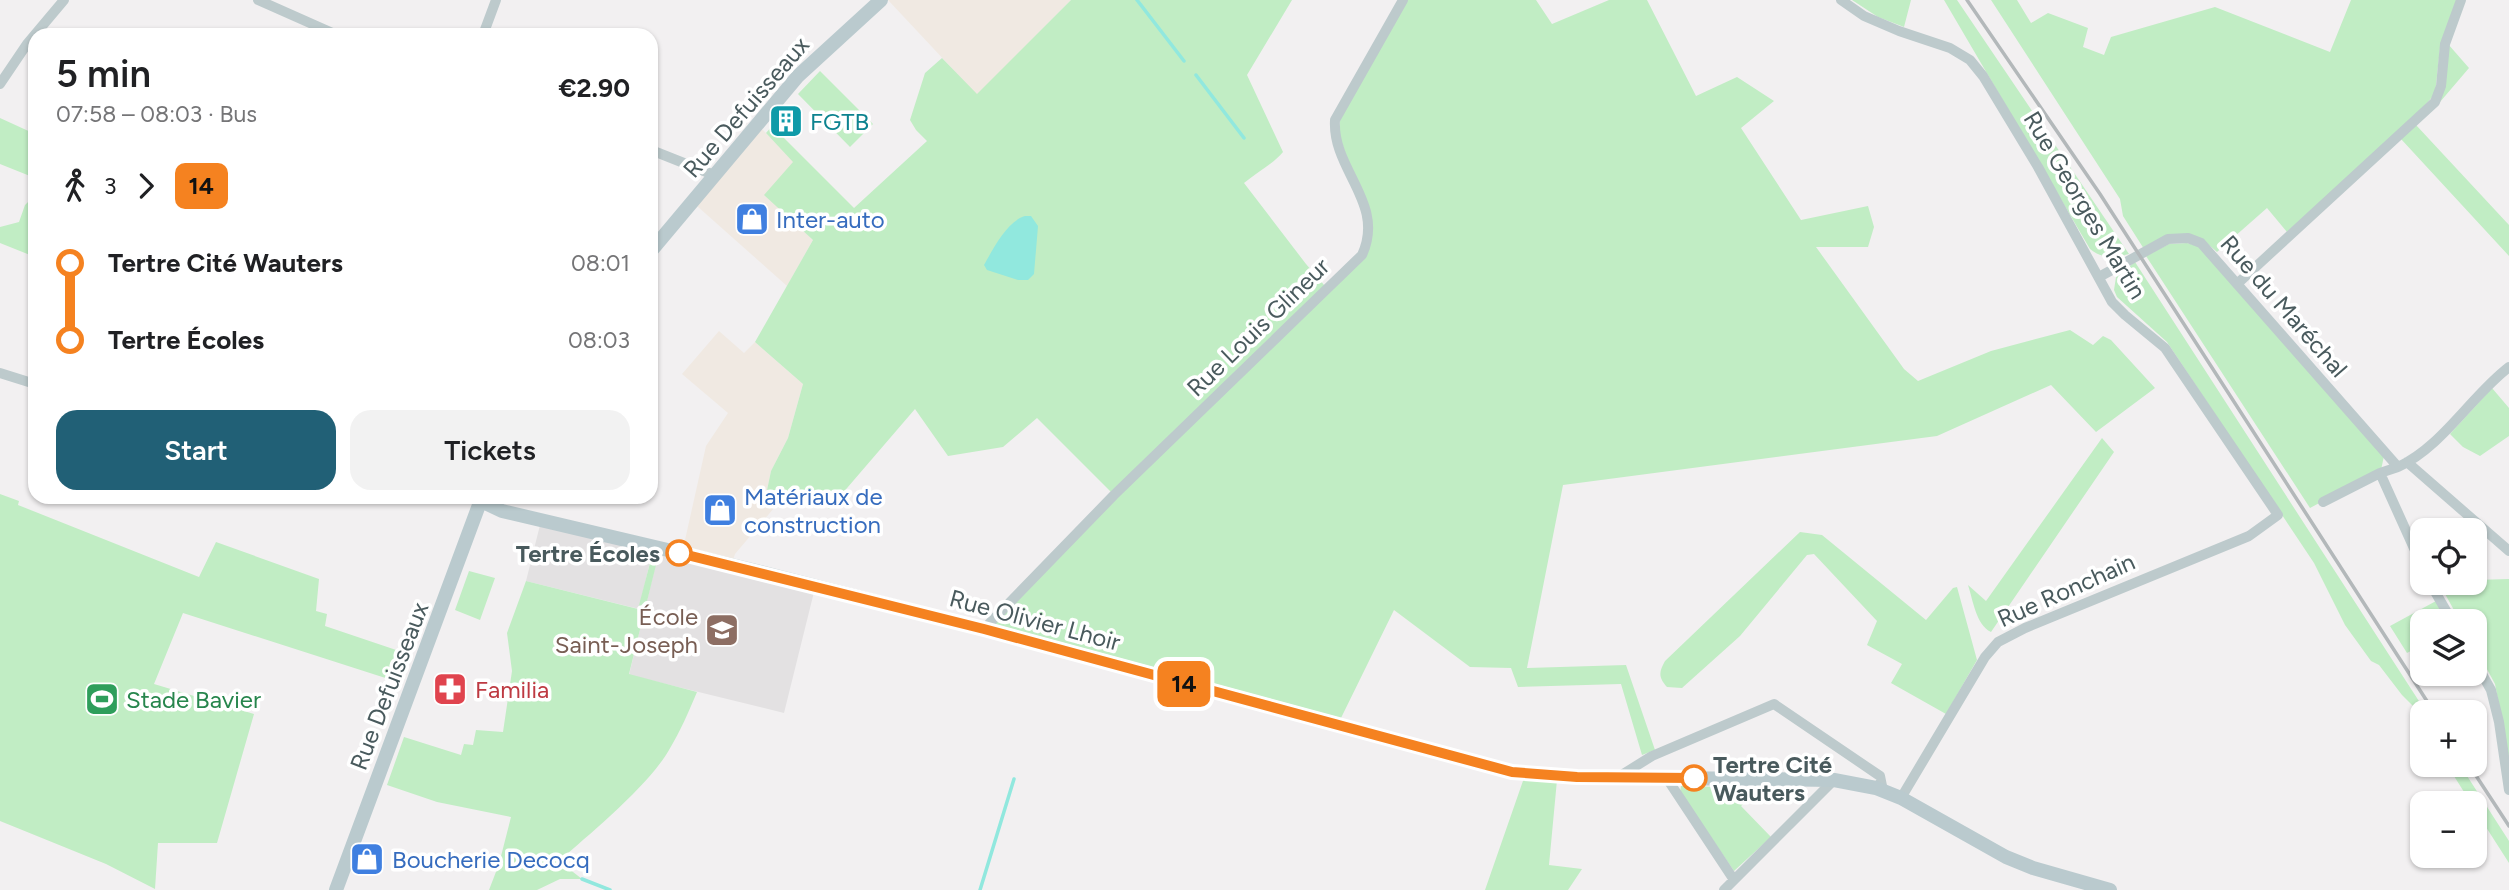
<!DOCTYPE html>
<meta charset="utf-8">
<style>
body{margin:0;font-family:Figtree,sans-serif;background:#f2f2f2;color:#202124;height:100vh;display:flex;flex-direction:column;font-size:26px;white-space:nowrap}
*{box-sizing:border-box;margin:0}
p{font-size:23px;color:#757577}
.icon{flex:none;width:38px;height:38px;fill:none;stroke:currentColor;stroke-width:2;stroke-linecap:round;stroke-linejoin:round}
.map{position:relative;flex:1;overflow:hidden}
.details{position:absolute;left:28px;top:28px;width:630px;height:476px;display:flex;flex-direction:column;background:#fff;border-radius:21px;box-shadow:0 2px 5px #0004}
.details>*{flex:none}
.badge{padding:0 14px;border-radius:10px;font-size:24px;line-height:46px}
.fabs{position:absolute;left:2410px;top:518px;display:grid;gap:14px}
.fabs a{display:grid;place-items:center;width:77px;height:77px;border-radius:14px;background:#fff;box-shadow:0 2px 5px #0004;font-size:35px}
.map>.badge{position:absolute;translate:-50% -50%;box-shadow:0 0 0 4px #fff}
.legs{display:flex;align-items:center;gap:10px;height:77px;padding:0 28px;font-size:23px}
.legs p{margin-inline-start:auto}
.headline{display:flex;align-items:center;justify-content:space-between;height:119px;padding:0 28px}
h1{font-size:38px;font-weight:600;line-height:52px}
.cta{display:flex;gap:14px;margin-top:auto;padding:14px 28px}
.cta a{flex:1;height:80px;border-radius:21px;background:#216076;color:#fff;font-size:28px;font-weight:600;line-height:80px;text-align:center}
.cta a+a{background:#f2f2f2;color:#202124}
ul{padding:0 28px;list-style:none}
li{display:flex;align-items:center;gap:24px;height:77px;font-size:26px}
li i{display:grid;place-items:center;width:10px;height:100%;margin:0 9px;background:currentColor}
li i::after{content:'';width:18px;height:18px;margin:-9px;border:5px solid;border-radius:50%;background:#fff}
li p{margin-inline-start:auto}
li:first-child i{background:linear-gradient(#0000 50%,currentColor 0)}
li:last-child i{background:linear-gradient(currentColor 50%,#0000 0)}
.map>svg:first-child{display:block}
</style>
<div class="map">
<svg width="2509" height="890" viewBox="0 0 2509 890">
<rect width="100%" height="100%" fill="#f2f0f1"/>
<path fill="#f0e9e2" d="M888,0H1071L977,95Z
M761,128L794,162L765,195L813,240L787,286L697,206Z
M719,331L744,353L755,342L803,384L788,438L771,471L766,495L774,508L735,554L733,560L683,549L706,446L728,413L682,374Z"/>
<path fill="#e3e1e2" d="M540,525L652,553L639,609L526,581Z
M658,555L814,592L784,713L629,675Z"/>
<path fill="#c1edc4" d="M1071,0H1292L1247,75L1283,152C1273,164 1257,172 1244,183L1306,264L1330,292L1372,233L1340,137V112L1407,0H1536L1552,24L1609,0H1647L1696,96L1737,77L1774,101L1741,128L1801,220L1868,206L1874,227L1868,247H1816L1904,369L1918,381L1991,351L2070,330L2093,345L2103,336L2111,340L2155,388L2096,432L2051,385L1937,436L1563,485L1527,668L1626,665L1655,750L1642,755L1621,684L1518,687L1511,668L1470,667L1394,610L1341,718L994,624L1116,497L1037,418L1003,447L948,456L915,409L829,509L818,499L774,508L766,495L771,471L788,438L803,384L755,342L813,240L764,195L793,162L766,133L772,126L854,208L927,141L916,130L910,120L925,73L942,58L977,94Z
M1852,0H1911L1904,27L1878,17Z
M1944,0H1957L2129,254C2115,258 2102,259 2090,249Z
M1991,0H2017L2031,23L2048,13L2088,28L2083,47L2104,55L2111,37L2215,7L2330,52L2351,0H2457L2440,48L2435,94L2416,115L2287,232L2267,208L2217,252C2189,225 2177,238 2144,249L2123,216L2120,199Z
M2448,44L2469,68L2434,109Z
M820,71L873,124L850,147L798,94Z
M0,118L35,134V178L0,164Z
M2416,125L2509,225V256L2401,139Z
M35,195V255H30L0,243V227L19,222L25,205Z
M2187,243L2198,246L2384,456L2381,470L2310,508L2146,256L2169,244Z
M2135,262L2426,712H2422V720L2419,712L2402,695L2379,665L2371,661L2345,625L2314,563L2167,342L2117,297L2114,290L2116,277Z
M2492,388L2509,408V436L2480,456L2463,447L2450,434Z
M2102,438L2114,452L1991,632C1976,625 1973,600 1968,585L1986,601Z
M0,494L19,501L18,505L199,577L216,542L319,579L316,611L327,614L325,626L411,655L401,683L183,613L154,684L254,714L217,843H158L155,889L106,864L0,821Z
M1800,532L1822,535L1926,620L1953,588L1957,587L1977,660L1946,714L1891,683L1902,664L1867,645L1877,621L1814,554L1807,555L1740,636L1682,688L1667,687C1658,677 1659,672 1665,661Z
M651,559L657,561L629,674L697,692C689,711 680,732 669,750C648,786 592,832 559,861L582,879H560L537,890H489L499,864L511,817L437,802L387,785L404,737L461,755L464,744L473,745L476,730L503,732L512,671L507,633L526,581L638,609Z
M469,571L495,578L480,620L455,610Z
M2509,579V759L2495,684L2475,647L2474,621H2460L2439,583H2474L2475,580Z
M2436,601L2448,621H2422V645L2407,653L2390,626Z
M2447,765H2460L2509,841V863L2475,810L2474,803H2471Z
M1524,778L1557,780L1549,865L1582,869L1568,890H1485Z
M1681,786L1761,788L1741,806L1771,837L1734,871L1680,792Z"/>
<path fill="#91e8de" d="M1025,216H1031L1038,226L1034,274L1028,280H1018L987,270L984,265C993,249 1007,221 1025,216Z"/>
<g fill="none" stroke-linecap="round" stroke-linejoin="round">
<path stroke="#91e8de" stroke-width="3.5" d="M1137,0L1184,61
M1196,75L1244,138
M582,879L610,890
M980,890L1014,779"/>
<path stroke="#bdcacc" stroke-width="10" d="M258,0L337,35
M1841,0L1864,16L1899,31L1950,48L1970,60L1983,76L2038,167L2112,302L2125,315L2165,348L2278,515L2249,536L2025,628L1998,642L1985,657L1901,798
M483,35L496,0
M0,84L27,44L64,0
M651,150L714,175
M2099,277L2168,239L2188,238L2201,243L2398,467L2380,473L2323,502
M2237,284L2435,102L2441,86L2445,44L2461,0
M0,373L35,384
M2407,462L2509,551
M2398,467C2443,446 2471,396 2509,367
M2380,473L2422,566
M2430,583L2452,621
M984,629L1114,495L1362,255C1386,203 1332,170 1335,120L1403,0
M2474,660L2491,690L2499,722L2509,790
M1620,776L1652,756L1774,704L1880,776L1883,791
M1666,777L1734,880
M1724,890L1834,780"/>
<path stroke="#bacace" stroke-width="14" d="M651,251L798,76L881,0
M481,501L502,511L744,568L984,629L1512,772L1577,777L1834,780L1876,788L1901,798L2006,857L2033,868L2110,890
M336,890L482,497"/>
<path stroke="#b3b8ba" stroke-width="3.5" d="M1967,0L2100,194L2434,712
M2469,765L2509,826"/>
</g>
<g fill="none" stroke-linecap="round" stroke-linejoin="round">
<g stroke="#fff" stroke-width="16">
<path id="line-1" d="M679,553L984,629L1512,772L1577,777L1694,778"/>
</g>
<use href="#line-1" stroke="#f58220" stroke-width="10"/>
</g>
<defs>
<g id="building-square" transform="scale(1.75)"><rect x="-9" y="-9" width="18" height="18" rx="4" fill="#0f9aa8" stroke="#fff"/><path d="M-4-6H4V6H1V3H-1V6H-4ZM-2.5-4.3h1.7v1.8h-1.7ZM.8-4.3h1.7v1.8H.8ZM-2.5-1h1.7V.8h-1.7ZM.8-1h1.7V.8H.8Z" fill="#fff"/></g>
<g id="shop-square" transform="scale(1.75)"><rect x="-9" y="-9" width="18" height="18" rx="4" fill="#3f7fe0" stroke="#fff"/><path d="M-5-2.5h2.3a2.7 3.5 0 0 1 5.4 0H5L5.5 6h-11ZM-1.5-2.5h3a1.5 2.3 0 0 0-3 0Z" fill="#fff"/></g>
<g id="school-square" transform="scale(1.75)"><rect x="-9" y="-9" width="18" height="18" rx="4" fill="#8d6e63" stroke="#fff"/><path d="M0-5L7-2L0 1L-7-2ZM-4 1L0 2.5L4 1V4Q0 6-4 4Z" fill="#fff"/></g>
<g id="pharmacy-square" transform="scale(1.75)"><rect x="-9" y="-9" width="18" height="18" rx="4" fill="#e0444e" stroke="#fff"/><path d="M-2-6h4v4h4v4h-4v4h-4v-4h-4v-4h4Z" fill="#fff"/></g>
<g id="stadium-square" transform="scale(1.75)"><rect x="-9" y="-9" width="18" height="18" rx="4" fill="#2e9e5b" stroke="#fff"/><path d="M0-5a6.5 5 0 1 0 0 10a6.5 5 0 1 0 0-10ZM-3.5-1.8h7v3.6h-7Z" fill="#fff"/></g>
</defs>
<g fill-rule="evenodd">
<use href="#building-square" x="786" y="121"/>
<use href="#shop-square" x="752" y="219"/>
<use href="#shop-square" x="720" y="510"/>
<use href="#school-square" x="722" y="630"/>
<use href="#pharmacy-square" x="450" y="689"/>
<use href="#stadium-square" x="102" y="699"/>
<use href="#shop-square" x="367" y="859"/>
</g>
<g fill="#fff" stroke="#f58220" stroke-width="3.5">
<circle cx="679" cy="553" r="12"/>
<circle cx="1694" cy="778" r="12"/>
</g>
<g text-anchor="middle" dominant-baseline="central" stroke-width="7" stroke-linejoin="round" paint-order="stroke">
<g font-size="24" fill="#495a5d" stroke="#fff">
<text transform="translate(746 107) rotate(-49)">Rue Defuisseaux</text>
<text transform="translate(2085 205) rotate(59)">Rue Georges Martin</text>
<text transform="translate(2284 306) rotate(49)">Rue du Maréchal</text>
<text transform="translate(1258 327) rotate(-44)">Rue Louis Glineur</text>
<text transform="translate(2066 590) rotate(-24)">Rue Ronchain</text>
<text transform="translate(1035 620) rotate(15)">Rue Olivier Lhoir</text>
<text transform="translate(389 686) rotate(-69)">Rue Defuisseaux</text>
</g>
<g font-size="24" fill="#0d838f" stroke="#fff" text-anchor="start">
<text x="810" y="121">FGTB</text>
</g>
<g font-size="24" fill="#366cbe" stroke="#fff" text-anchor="start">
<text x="776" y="219">Inter-auto</text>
<text x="744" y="496">Matériaux de<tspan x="744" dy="28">construction</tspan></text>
<text x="392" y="859">Boucherie Decocq</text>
</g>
<g font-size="24" font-weight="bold" fill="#495a5d" stroke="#fff" text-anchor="end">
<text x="660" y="553">Tertre Écoles</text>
<text x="1713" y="764" text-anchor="start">Tertre Cité<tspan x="1713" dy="28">Wauters</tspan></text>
</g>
<g font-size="24" fill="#785e54" stroke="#fff" text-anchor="end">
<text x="698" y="616">École<tspan x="698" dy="28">Saint-Joseph</tspan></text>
</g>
<g font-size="24" fill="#be3a42" stroke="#fff" text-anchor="start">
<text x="475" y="689">Familia</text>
</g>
<g font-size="24" fill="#27864d" stroke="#fff" text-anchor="start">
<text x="126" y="699">Stade Bavier</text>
</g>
</g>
</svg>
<div class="fabs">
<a><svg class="icon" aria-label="locate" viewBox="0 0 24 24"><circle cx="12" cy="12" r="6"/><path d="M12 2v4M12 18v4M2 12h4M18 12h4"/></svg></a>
<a><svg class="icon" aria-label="layers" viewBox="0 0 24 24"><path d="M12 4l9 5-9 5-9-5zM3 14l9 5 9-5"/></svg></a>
<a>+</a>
<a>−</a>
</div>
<b class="badge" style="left:1184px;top:684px;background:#f58220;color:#111">14</b>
<section class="details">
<div class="headline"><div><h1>5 min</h1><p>07:58 – 08:03 · Bus</p></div><b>€2.90</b></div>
<div class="legs"><svg class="icon" aria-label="walk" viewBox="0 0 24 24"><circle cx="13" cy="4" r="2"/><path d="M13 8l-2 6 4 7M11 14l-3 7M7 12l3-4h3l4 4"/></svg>3<svg class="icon" aria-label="forward" viewBox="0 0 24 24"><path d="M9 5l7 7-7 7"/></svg><b class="badge" style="background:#f58220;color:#111">14</b></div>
<ul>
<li><i style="color:#f58220"></i><b>Tertre Cité Wauters</b><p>08:01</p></li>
<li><i style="color:#f58220"></i><b>Tertre Écoles</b><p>08:03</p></li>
</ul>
<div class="cta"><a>Start</a><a>Tickets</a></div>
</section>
</div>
